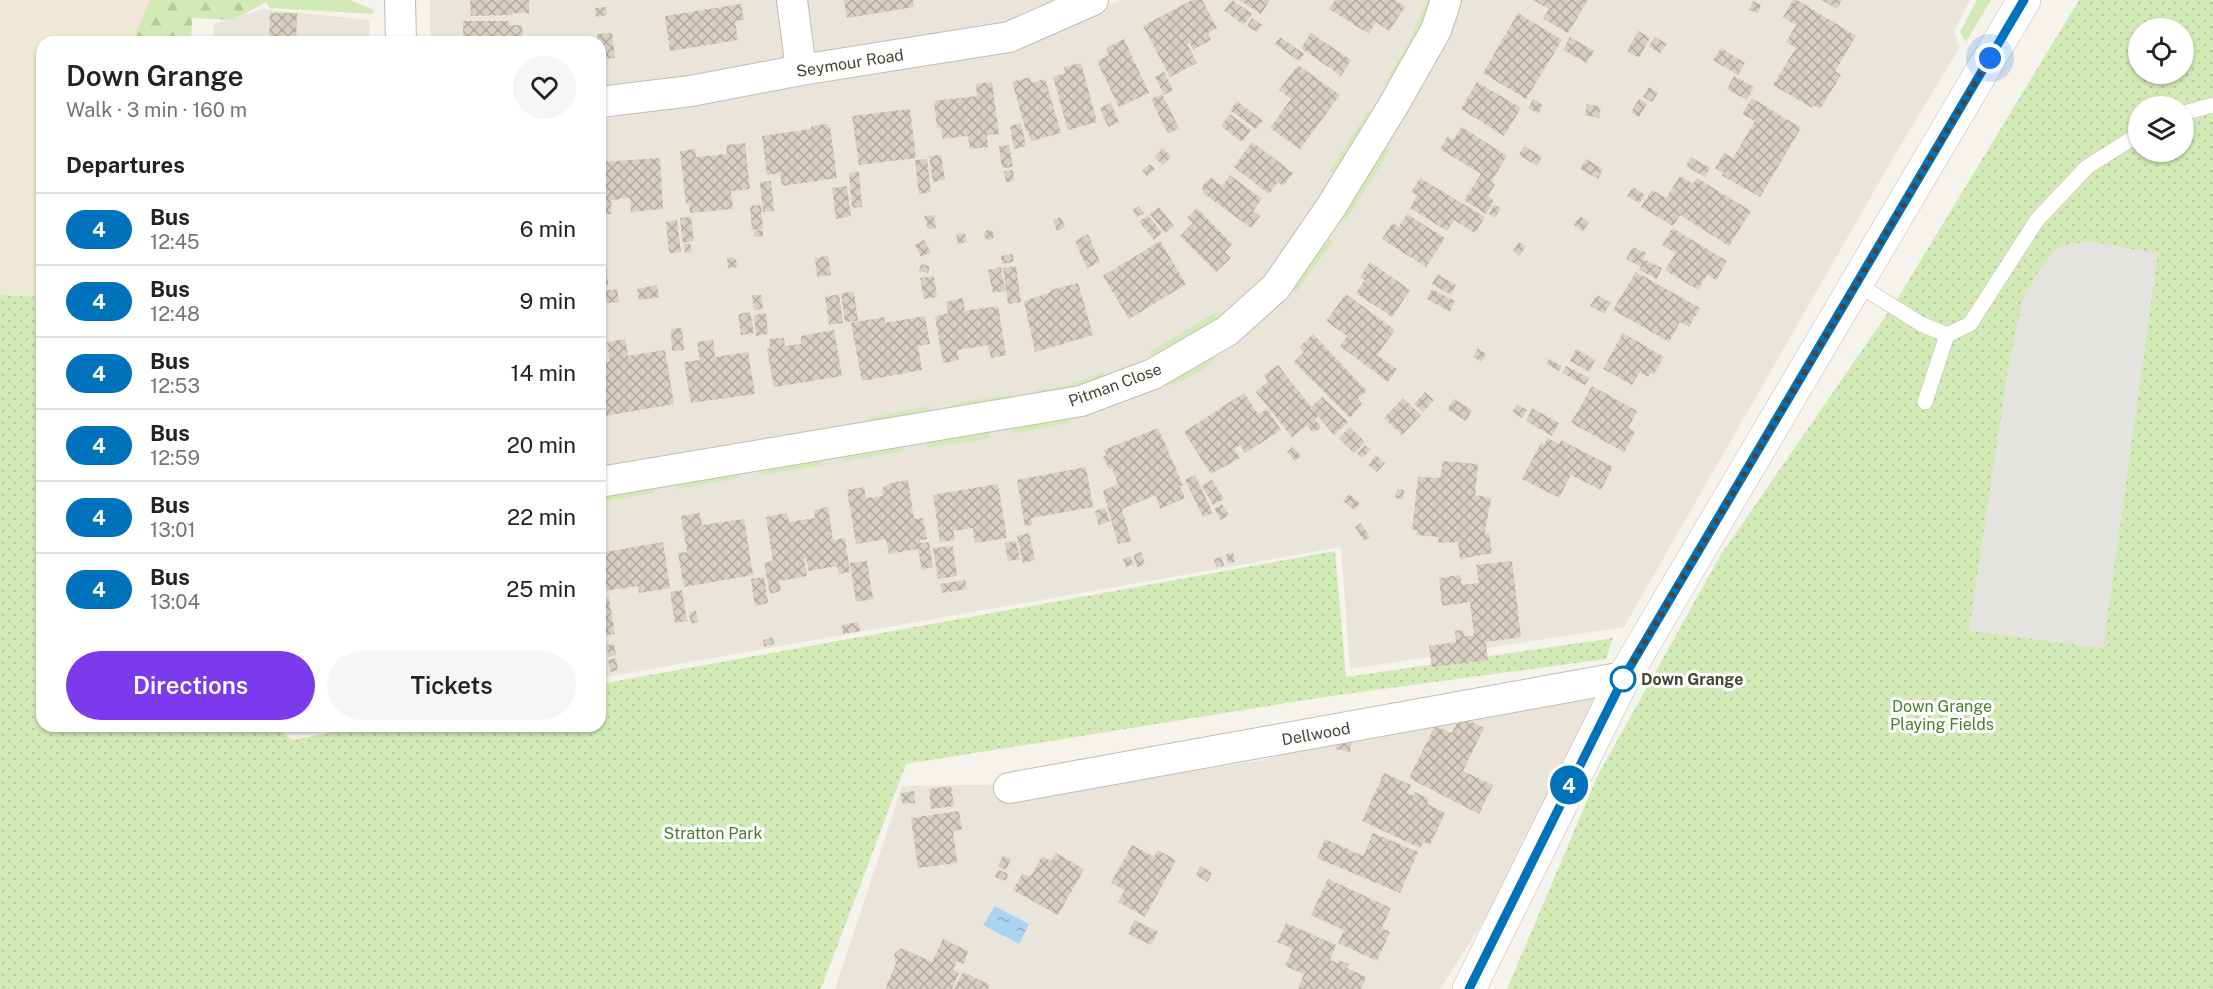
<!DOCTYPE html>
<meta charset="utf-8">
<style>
body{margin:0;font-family:"Public Sans",sans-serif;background:#f6f6f6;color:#222;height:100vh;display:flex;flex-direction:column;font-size:22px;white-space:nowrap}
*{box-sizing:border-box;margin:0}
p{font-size:20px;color:#767676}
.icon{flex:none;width:33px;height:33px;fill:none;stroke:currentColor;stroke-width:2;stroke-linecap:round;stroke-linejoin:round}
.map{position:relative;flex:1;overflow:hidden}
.side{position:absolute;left:36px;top:36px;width:570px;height:696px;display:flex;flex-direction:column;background:#fff;border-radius:18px;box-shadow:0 2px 4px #0004}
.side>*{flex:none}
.badge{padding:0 12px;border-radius:20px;font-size:21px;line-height:39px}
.controls{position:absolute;left:2128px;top:18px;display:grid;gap:12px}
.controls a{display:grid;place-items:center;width:66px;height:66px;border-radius:50%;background:#fff;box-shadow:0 2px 4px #0004;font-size:30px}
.you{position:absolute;width:30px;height:30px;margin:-15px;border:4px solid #fff;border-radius:50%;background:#1a73e8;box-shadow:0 0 0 9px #1a73e833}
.map>.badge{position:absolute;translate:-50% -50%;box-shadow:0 0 0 3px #fff}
h2{padding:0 30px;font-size:22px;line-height:54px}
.round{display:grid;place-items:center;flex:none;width:63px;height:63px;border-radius:32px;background:#f6f6f6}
.headline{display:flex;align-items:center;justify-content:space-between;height:102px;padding:0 30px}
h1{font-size:28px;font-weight:600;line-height:45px}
.action{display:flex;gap:12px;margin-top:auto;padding:12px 30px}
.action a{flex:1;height:69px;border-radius:36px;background:#7c3aed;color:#fff;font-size:24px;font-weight:600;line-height:69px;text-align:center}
.action a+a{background:#f6f6f6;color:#222}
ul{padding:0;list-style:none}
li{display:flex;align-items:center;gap:18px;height:72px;padding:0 30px;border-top:2px solid #e0e0e0}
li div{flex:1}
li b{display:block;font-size:22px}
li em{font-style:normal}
li .badge{min-width:66px;font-weight:700;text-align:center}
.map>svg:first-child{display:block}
</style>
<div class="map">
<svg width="2213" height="989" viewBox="0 0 2213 989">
<defs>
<pattern id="forest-firs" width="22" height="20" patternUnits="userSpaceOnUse" patternTransform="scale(1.5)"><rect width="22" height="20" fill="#d2eab5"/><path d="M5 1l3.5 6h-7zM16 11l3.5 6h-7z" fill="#b6ca9c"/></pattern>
<pattern id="park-dots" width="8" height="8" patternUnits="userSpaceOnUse" patternTransform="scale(1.5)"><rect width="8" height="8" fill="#d2eab5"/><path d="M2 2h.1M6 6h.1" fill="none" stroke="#b6ca9c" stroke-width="1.8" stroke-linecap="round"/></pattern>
<pattern id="water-ripples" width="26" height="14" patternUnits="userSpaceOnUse" patternTransform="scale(1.5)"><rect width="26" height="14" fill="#a9d4f2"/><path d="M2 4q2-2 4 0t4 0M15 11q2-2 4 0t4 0" fill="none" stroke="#8caec5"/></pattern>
<pattern id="building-cross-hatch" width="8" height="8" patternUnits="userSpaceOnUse" patternTransform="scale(1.5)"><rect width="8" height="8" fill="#d8cfc1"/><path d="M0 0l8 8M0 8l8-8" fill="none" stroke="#b1aa9e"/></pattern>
</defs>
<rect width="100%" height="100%" fill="#f6f3ec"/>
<path fill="#eae5da" d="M430,0H1058L1007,29L848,49L600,91V42H430Z
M1119,0H1970L1954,32L1960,47L1900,146L1624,627L1350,669L1341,547L600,678V119L1004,53Z
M262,9L369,20L370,42H213L214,24Z
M1604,687L1509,881L1440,989H835L902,786L1113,783L1264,760L1347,734Z"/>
<path fill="#efe8d6" d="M0,0H173L171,42H42V297L0,295Z"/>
<path fill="#d2eab5" d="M265,0H350L374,10L373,14L270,8Z
M1427,0H1435L1390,87L1384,84L1410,40Z
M1977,0H1991L1966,42L1960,32Z
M1368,111L1373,115L1337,174L1330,171Z
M1388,148L1390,150L1345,222L1341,219L1383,150Z
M1327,238L1333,241L1296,292L1291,288Z
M1215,313L1220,318L1155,356H1150L1149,352Z
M1212,356L1215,361L1196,374L1165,387L1162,382Z
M1104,372L1102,379L1067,391L1035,398V391L1065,386Z
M1011,394L1013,398L952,410V404Z
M930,406V413L871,422L870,418Z
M1070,416L1071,422L1013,434L1012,428Z
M989,431L990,438L927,448L926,442Z
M903,446L904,451L844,461V455Z
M821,459L822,465L761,475L760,469Z
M738,472L739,478L677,489V483Z
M653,487L654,493L600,502V497Z"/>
<path fill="url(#forest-firs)" d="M150,0H265L266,2L233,20L192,18L191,42H132Z"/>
<path fill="url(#park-dots)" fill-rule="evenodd" d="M2079,0H2213V989H1507L1597,777L1720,556L1896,301ZM2139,28H2184V74H2139ZM2139,106H2184V152H2139Z
M0,295L42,297V726H275L292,740L367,726H600V684L1335,551L1346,677L1613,638L1606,659L1338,695L906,764L821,989H0Z"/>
<path fill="#e5e3e0" d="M2096,242L2158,254L2103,648L1969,631L2007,375L2022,301L2036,275L2057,248L2075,243Z"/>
<path fill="url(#water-ripples)" d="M995,906L1029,924L1019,944L983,925Z"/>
<path fill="url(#building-cross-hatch)" d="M470,0H529V13H512L513,15L471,16Z
M844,0H913L914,7L847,18Z
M1192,0H1202L1217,28L1208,33L1211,40L1193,50L1190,43L1187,44L1197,63L1170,77L1143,26Z
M1232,0L1252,14L1244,25L1224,11Z
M1239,0H1270L1261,14Z
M1335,0H1395L1405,7L1389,31L1376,22L1369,34L1329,9Z
M1533,0H1588L1568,33L1543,19L1549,9Z
M1793,0H1797L1856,36L1835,71L1841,75L1820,109L1813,105L1812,108L1773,85L1796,48L1786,42L1796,25L1783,17Z
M1822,0H1842L1837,9Z
M1753,1L1761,5L1758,13L1749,10Z
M741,4L744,20L735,21L738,40L670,51L665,16Z
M606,7L607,15L596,17L595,8Z
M270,13H297L296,42H269Z
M1518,13L1562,40L1526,99L1483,73Z
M1252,18L1262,25L1257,32L1247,26Z
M463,21H509V25H522L523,42H463Z
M1638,31L1650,38L1639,58L1627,51Z
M612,33L615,58L600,59V42H598L597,34Z
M1311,33L1351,60L1341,76L1301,48Z
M1280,37L1304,54L1299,61L1275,44Z
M1570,37L1594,51L1587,63L1563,50Z
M1655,37L1667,44L1660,53L1649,46Z
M1124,39L1149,93L1119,107L1097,61L1109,55L1106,48Z
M1721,48L1745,63L1738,75L1713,60Z
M1081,63L1097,122L1068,130L1053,77L1065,73L1064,67Z
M1298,65L1340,95L1300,149L1270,128L1291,99L1279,90Z
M1164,72L1173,90L1164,95L1155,77Z
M1734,76L1754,87L1747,100L1727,89Z
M1030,77L1032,83L1045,79L1061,133L1031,141L1028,131H1026L1012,82Z
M992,82L999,134L987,135L988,147L970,149L968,136L943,139L941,127L937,128L934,101L977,96L976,84Z
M1477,82L1521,108L1504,136L1461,109Z
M1649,87L1658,93L1652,102L1643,97Z
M1162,94L1179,128L1168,134L1151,99Z
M1752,98L1801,128L1760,197L1721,175L1724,173L1715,168L1724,153L1733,158L1755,121L1742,114Z
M1533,99L1543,105L1538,114L1528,108Z
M1639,99L1647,104L1639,117L1631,112Z
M1237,101L1263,121L1256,129L1230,110Z
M1111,103L1119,122L1108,127L1100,108Z
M1587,104L1601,107L1599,118L1585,115Z
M910,109L916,158L859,165L852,116Z
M1230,114L1251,130L1242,142L1221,126Z
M1021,123L1026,146L1014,149L1010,126Z
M827,124V127H830L837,178L782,186L780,173L767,175L762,136L811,129V126Z
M1462,127L1507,156L1491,182L1495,184L1488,196L1494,201L1486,214L1464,200L1481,174L1440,149L1448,136L1453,140Z
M1252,142L1293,173L1283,186L1278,182L1269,194L1234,167Z
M745,143L750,189L731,191L733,209L690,213L689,203L686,204L680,151L695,149L696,157L727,154L726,145Z
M1009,145L1013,167L1002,168L999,146Z
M1524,146L1542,157L1537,166L1519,155Z
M1163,148L1171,157L1163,165L1154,157Z
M941,155L945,180L933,182L929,156Z
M1691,157L1710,168L1705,177L1686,166Z
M660,158L663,209L631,212L630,198L611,200L612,214H600V162Z
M927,159L931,192L919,194L915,160Z
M1586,159L1603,169L1598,179L1580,169Z
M1150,164L1155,169L1147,176L1142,170Z
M1013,170L1014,181L1006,182L1004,171Z
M859,172L862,207L852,208L849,173Z
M1230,175L1262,199L1253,211L1260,216L1251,228L1203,193L1202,186L1211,178L1222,186Z
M1680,176L1693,184L1697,178L1751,211L1729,246L1680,215L1673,226L1641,207L1652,190L1666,198Z
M1420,178L1485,217L1475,233L1454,220L1447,231L1410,208L1417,195L1411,192Z
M771,181L774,211L763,212L760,182Z
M847,186L851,216L836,219L832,188Z
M1633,187L1645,195L1639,203L1627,196Z
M761,205L763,229L752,230L750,206Z
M1494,205L1501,208L1495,218L1489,214Z
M1139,206L1144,213L1137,217L1133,210Z
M1159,207L1174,226L1165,233L1150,214Z
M1197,208L1232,244L1225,252L1231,258L1216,272L1180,236L1193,223L1187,218Z
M1407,214L1445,238L1426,267L1382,239L1392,223L1399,227Z
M934,215L936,228L928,229L924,216Z
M1148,215L1162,233L1154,240L1139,222Z
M1580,216L1589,222L1583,231L1574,225Z
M691,217L694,241L683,243L680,218Z
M1061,217L1065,227L1057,231L1053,220Z
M677,220L681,252L669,253L666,222Z
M1672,228L1727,261L1716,280L1707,275L1698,290L1665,270L1676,253L1662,245Z
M984 235a5 5 0 1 1 10 0a5 5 0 1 1-10 0Z
M763,230V236L754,237V231Z
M965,233L967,242L958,244L956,234Z
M1088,234L1100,262L1087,268L1075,241Z
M924,240L931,252L921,257L915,245Z
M1160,241L1186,284L1129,319L1103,276Z
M1519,242L1526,247L1519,256L1513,251Z
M684,244H690L692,252L685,253Z
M1633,247L1646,253L1643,259L1662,268L1657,279L1639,270L1641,267L1626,259Z
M1013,254L1014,262L1002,264L1001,256Z
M828,256L831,275L817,277L815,258Z
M732,257L736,260L738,267L728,268L727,258Z
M1370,262L1410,290L1392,317L1356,293L1365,280L1360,277Z
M600,264H606L608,285L600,286Z
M921,264L930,266L928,273L919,271Z
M1016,266L1021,302L1008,304L1003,268Z
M1001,267L1005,291L993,293L988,270Z
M1636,272L1700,308L1689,327L1680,322L1669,342L1613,310Z
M1437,274L1456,285L1451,295L1432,284Z
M934,276L937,297L924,299L920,278Z
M1078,283L1093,335L1035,352L1024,301L1049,293L1051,290Z
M657,285L659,297L639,300L637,289Z
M617,289L619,302L606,303L604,291Z
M1432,289L1455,301L1450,312L1427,299Z
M854,292L858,321L845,322L841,293Z
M839,294L843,323L829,325L825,297Z
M1346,294L1395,330L1377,355L1397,369L1388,382L1340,346L1347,336L1326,321Z
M752,295H761L763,309L754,310Z
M1597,295L1611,303L1604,314L1590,306Z
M963,298L965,311L998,306L1006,355L991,358L988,345L957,350L959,360L943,363L935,317L948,313L946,302Z
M750,312L754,333L741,335L738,314Z
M766,313L768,334L756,336L754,315Z
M925,316L930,344L918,346L922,370L862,381L851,323L884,317L885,323Z
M682,328L684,350L672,351L671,329Z
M834,330L842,376L774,387L767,349L770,348L769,339L784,338L785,346L801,344V336Z
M1623,333L1664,357L1654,374L1651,373L1648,377L1640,372L1632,385L1603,369Z
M1313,334L1367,391L1358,398L1362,404L1350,418L1294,362L1304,352L1299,347Z
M625,339L628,356L665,350L674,404L605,416L600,389V363L610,361L607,342Z
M713,340L715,357L748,352L755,394L691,403L684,362L700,360L697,342Z
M1478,348L1486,354L1481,362L1473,357Z
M1576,349L1595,360L1589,372L1570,361Z
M1549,359L1562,366L1559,371L1546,364Z
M1278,365L1311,407L1322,397L1348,422L1334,435L1318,416L1315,420L1320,425V429L1312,432L1307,425L1292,437L1256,392L1268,381L1264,375Z
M1566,366L1589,378L1585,385L1562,373Z
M1592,386L1637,411L1628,428L1635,432L1624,452L1571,423Z
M1425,392L1434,400L1423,412L1414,404Z
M1244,393L1258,414L1267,409L1281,430L1245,453L1240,445L1234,449L1240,458L1211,474L1184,432Z
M1403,398L1421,415L1402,435L1384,418Z
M1454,399L1472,410L1466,421L1447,409Z
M1517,404L1527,410L1522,418L1512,412Z
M1532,408L1559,423L1552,436L1526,421Z
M1350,427L1365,442L1354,453L1339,438Z
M1158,428L1183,485L1180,486L1185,498L1160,509L1156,495L1122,509L1131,541L1118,544L1103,491L1118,484L1112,468L1109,469L1103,457L1106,455L1104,450Z
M1548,438L1559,444L1561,440L1613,467L1601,490L1571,475L1559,498L1522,479L1541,443L1544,445Z
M1365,445L1371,449L1362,458L1357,454Z
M1293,447L1301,456L1295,461L1287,452Z
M1376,455L1385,463L1377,472L1368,465Z
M1443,461L1478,464L1475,495L1491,498L1485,531V534L1489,533L1492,553L1460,559L1458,542L1438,543L1439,537L1416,535L1417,530H1412L1418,477L1440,478Z
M1086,467L1093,507L1031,518L1032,525L1025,526L1017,480Z
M1195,475L1213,513L1203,517L1185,480Z
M908,480L914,519L923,518L927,539L920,540V543L929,542L933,567L922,570L918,549L889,554L886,539L856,544L847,490L864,487L866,498L883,496L882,488L892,483Z
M1212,480L1224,499L1213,505L1202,486Z
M998,484L1007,538L975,543L973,528L953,531L955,540L940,542L933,495Z
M1397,489L1404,490L1403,499L1395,498Z
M1349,494L1360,503L1354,510L1343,501Z
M1222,504L1229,515L1221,520L1214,509Z
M828,507L833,540L845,538L850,572L839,574L837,566L809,571L806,558L804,559L807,576L779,581L781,591L770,594L764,563L773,561L766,517L787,513L789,522L815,518L814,510Z
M1105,508L1110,521L1099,525L1095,511Z
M700,513L702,525L744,519L753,575L684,587L678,553L687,552L681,516Z
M1361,523L1370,537L1364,541L1355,527Z
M1029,533L1035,560L1023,563L1017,536Z
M1016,541L1020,559L1008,561L1005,543Z
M663,542L670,588L639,593L638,586L604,591L600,553Z
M953,546L957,576L938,579L933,548Z
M1141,552L1145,564L1137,567L1133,555Z
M1233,553L1235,562L1228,563L1226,554Z
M1130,556L1134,564L1126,567L1123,559Z
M1222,557L1224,566L1216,567L1214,559Z
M867,561L873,599L856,602L850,563Z
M1512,561L1521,637L1486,642L1488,660L1432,667L1429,646L1456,642L1455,631L1463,630L1464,636L1474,635L1470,602L1442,606L1439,578L1460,575L1462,585L1479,583L1476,565Z
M764,577L768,603L755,606L751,579Z
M965,580L967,589L942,593L940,584Z
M682,590L687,621L675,623L670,592Z
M609,598L615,634L604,636L600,600Z
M696,611L698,622L691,624L689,612Z
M858,622L860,631L843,634L842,625Z
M773,637L774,644L764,647L763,640Z
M614,644L616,655L609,657L606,645Z
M616,658L618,670L611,672L608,660Z
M1460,716L1484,728L1463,771L1493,785L1479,814L1409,778L1435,726L1452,733Z
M1338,738L1352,740L1350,752L1336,749Z
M1384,773L1411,785L1407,793L1414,796L1415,792L1429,799L1427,804L1445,813L1430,845L1424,842L1420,848L1362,821Z
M951,786L954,806L931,809L929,789Z
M914,791L915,803L902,804L901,793Z
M959,811L962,829L953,831L957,863L918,868L911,818Z
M1373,833L1418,852L1400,893L1317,858L1325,839L1363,856Z
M1132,845L1154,857L1158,850L1176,860L1145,917L1118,902L1125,890L1111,883Z
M1056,853L1084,869L1058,915L1013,890L1022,874L1031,876L1042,856L1051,861Z
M1003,856L1011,859L1006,870L998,866Z
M1200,866L1212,873L1208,882L1196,875Z
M998,869L1008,874L1006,881L995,877Z
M1328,879L1391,908L1382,928L1390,932L1377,961L1338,943L1344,930L1311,915Z
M1134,920L1158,932L1151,945L1128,934Z
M1286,923L1336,945L1330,960L1338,963L1339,960L1349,964L1347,968L1366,977L1361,989H1298L1304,974L1285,966L1293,949L1277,942Z
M943,939L968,951L964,964L957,961L953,969L959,973L952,989H885L896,964L894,954L901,948L932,962Z
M963,972L990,985L988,989H954Z"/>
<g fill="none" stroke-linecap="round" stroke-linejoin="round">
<g stroke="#c2bbae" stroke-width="16">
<path id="service" d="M2184,113L2213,105
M1857,284L1921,324L1947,335L1970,324L2037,220L2087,167L2139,134
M1925,402L1947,335"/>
</g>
<g stroke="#c2bbae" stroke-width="32">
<path id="minor" d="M400,0L401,42
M792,0L801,70
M600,102L691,91L801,70L1009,37L1093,0
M600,482L1081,401L1153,374L1227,331L1276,287L1331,207L1393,106L1436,30L1446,0
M1009,788L1624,677"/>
</g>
<g stroke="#c2bbae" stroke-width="34">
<path id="tertiary" d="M1469,989L1624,677L2024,0"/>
</g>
<use href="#service" stroke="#fff" stroke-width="15"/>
<use href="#minor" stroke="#fff" stroke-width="30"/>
<use href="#tertiary" stroke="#fff" stroke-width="33"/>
</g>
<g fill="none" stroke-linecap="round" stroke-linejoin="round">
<g stroke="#fff" stroke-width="14">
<path id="line" d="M1469,989L1624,677L2024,0"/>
</g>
<use href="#line" stroke="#0072bc" stroke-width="9"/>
<path stroke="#4b4439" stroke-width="6" stroke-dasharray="0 10.8" d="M1623,679L1990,58"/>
</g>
<circle fill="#fff" stroke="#0072bc" stroke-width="3" cx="1623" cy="679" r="12"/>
<g text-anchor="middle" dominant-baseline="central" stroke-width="6" stroke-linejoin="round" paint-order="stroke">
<g font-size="16" fill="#4b4439" stroke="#fff">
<text transform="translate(850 63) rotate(-9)">Seymour Road</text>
<text transform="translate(1115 385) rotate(-20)">Pitman Close</text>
<text transform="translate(1316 734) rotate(-10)">Dellwood</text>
</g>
<g font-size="16" font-weight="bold" fill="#4b4439" stroke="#fff" text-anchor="start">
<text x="1641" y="679">Down Grange</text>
</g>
<g font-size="16" fill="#4a7f2a" stroke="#fff">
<text x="1942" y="706">Down Grange<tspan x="1942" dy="18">Playing Fields</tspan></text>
<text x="713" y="833">Stratton Park</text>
</g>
</g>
</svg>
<div class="controls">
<a><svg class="icon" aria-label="locate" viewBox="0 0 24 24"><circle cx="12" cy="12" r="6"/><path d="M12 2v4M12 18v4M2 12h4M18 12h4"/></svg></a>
<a><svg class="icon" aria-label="layers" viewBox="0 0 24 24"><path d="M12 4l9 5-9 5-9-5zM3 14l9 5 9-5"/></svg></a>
</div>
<div class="you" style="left:1990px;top:58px"></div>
<b class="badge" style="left:1569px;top:785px;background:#0072bc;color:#fff">4</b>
<section class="side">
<div class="headline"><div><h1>Down Grange</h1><p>Walk · 3 min · 160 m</p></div><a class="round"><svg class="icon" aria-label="heart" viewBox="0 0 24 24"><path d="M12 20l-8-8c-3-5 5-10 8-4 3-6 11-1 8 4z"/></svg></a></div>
<h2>Departures</h2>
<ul>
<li><span class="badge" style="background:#0072bc;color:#fff">4</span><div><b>Bus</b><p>12:45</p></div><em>6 min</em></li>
<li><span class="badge" style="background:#0072bc;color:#fff">4</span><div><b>Bus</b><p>12:48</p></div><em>9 min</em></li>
<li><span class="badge" style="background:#0072bc;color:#fff">4</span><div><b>Bus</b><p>12:53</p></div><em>14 min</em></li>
<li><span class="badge" style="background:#0072bc;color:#fff">4</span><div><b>Bus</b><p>12:59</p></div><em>20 min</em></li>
<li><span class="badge" style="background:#0072bc;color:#fff">4</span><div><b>Bus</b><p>13:01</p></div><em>22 min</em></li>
<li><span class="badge" style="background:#0072bc;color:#fff">4</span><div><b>Bus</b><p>13:04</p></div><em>25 min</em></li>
</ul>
<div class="action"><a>Directions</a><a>Tickets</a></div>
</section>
</div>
